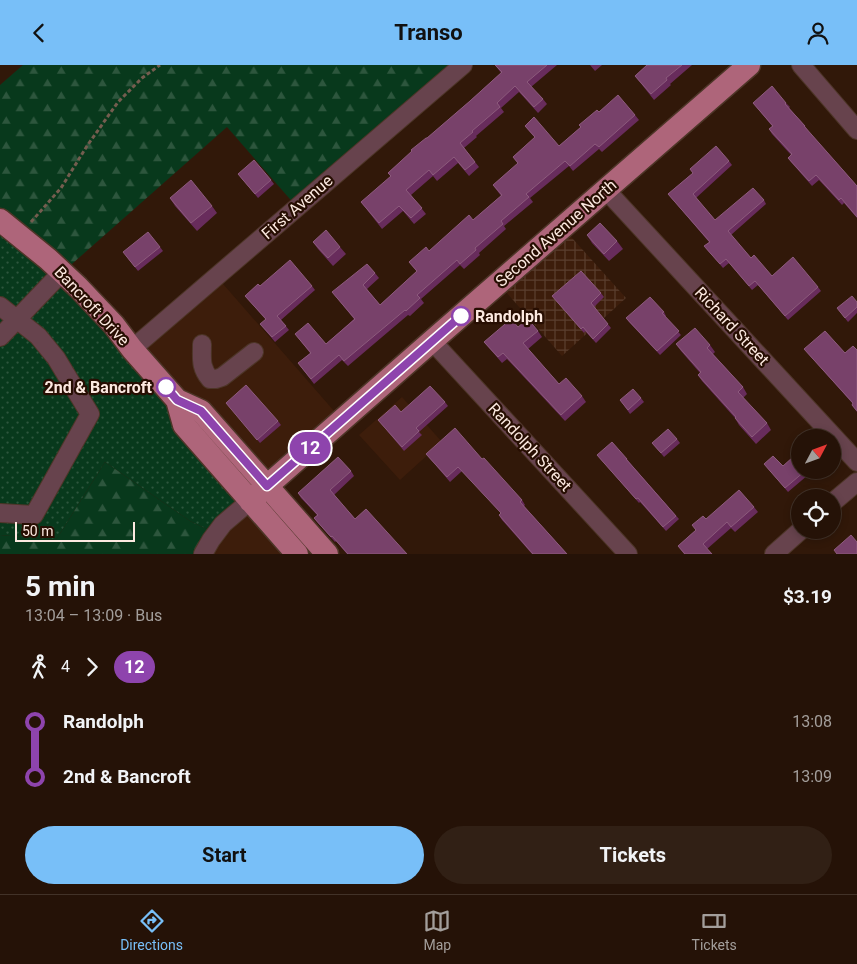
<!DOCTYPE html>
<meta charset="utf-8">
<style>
body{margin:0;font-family:Roboto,sans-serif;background:#312015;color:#f1f3f6;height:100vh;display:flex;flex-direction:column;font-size:19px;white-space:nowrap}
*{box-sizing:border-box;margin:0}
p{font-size:16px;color:#a39e9b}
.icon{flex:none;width:28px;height:28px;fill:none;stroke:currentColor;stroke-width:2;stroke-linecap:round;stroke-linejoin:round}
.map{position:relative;height:489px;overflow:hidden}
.side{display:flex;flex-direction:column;background:#251207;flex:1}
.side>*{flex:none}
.badge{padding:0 10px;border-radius:16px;font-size:18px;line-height:32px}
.needle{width:32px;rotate:49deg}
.fabs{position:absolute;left:791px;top:364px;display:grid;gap:10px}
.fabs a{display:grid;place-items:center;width:50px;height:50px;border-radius:50%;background:#251207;box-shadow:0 2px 8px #0003,0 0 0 1px #423228;font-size:25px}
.scale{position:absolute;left:15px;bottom:12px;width:120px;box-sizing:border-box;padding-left:5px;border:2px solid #fce9e0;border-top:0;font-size:14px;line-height:18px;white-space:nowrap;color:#fce9e0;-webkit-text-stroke:4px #270e02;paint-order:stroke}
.map>.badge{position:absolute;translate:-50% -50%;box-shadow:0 0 0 2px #fff}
.legs{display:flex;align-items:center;gap:8px;height:55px;padding:0 25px;font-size:16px}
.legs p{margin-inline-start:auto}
.headline{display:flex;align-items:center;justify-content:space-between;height:85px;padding:0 25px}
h1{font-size:28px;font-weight:700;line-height:38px}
.primary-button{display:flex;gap:10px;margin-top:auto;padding:10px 25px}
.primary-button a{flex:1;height:58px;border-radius:30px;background:#78bff8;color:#111;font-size:20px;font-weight:700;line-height:58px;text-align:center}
.primary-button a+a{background:#312015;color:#f1f3f6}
ul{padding:0 25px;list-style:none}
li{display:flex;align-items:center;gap:18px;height:55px;font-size:19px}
li i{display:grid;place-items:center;width:8px;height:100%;margin:0 6px;background:currentColor}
li i::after{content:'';width:12px;height:12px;margin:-6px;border:4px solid;border-radius:50%;background:#251207}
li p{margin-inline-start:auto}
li:first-child i{background:linear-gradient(#0000 50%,currentColor 0)}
li:last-child i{background:linear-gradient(currentColor 50%,#0000 0)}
header{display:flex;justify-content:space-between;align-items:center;height:65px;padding:0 25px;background:#78bff8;color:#111;font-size:22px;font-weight:700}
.menu{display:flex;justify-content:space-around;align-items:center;height:70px;border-top:1px solid #423228;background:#251207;font-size:14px;color:#a39e9b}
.menu a{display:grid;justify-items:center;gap:2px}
.menu .current{color:#78bff8}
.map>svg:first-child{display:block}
</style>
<header><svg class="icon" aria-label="back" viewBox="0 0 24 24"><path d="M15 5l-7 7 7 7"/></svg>Transo<svg class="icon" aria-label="person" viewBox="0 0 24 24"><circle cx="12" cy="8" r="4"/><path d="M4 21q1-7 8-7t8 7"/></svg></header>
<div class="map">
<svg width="857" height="489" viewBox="0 0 857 489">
<defs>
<pattern id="industrial-grid" width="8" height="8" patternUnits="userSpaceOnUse" patternTransform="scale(1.25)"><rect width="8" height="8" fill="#3d1d0b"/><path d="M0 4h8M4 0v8" fill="none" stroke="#5a3e2e"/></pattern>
<pattern id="grass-dots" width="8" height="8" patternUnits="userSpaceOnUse" patternTransform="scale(1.25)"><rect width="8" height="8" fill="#08391c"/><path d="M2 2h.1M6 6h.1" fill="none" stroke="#2d563d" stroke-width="1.8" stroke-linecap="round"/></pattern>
<pattern id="forest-firs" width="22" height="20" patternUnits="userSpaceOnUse" patternTransform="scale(1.25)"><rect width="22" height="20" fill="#08391c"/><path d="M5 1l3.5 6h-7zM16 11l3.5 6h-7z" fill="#2d563d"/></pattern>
</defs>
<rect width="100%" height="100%" fill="#311809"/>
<path fill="#3d1d0b" d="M217,212L341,354L268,419L134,284Z
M402,332L442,377L400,415L359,370Z
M248,435L295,489H201Z"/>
<path fill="url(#industrial-grid)" d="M564,164L626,233L562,291L500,220Z"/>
<path fill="url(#grass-dots)" d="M0,153L49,192L248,435L215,468L190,456L105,397L56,475L0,470Z"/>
<path fill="url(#forest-firs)" d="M23,0H461L296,141L227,62L64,206L0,153V20Z
M105,397L190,456L215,468L201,489H0V470L56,475Z"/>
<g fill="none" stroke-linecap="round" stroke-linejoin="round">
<g stroke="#4d3527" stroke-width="20">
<path id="minor" d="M801,0L857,65
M606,125L857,397
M0,241L38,271L56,293L90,349L34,450L0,448
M0,272L62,207
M432,276L628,489
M202,279C202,294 200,302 210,314H216L222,312L254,287
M132,284L463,0
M832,438L857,417
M203,489L211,475L223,459L250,436
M774,489L801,465"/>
</g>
<g stroke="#4d3527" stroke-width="25">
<path id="major" d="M0,155L48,194L78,222L114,260L132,284L177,335L201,346L327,489
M177,335L184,360L297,489
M250,436L432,276L749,0"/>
</g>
<path stroke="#745d4f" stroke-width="3" stroke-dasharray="4 2.5" stroke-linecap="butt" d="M31,157L61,123L87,81L118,37L142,13L160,0"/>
<use href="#minor" stroke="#67434d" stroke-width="18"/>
<use href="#major" stroke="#ae657a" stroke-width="22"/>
</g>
<path fill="#682c5c" d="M495,0H557L531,22L543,34L547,39L538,48L519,27L501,43L504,47L476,71L477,72L464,83L479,102L469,111L458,98L437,116L433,111L411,130L426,149L414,159L403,146L382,164L361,137L391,112L388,108L470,36L501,8Z
M590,0H602L595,6Z
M647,0H692L670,19L671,20L654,35L635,11Z
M753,38H786L790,42L789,43L805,61L808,66L857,121V153L844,138L842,140L819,115L812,121L791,97L788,93L791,90L772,69L769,64L772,61Z
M599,47L635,50L639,55L602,87L599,84L573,106L569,101L530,133L533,137L504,161L506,164L479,188L480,190L464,204L460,200L421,234L424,238L410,251L408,250L348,301L342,295L314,319L298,298L310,288L295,269L326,279L354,254L332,227L375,208L379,213L367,224L380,240L417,207L409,197L429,186L473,155L501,131L493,120L518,99L513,92L535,73L525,61L559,81Z
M729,96L732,100L696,133L715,155L764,135L766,139L731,170L751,193L772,211L818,222L821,226L788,255L758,220L752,225L729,198L723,203L704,181L709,177L668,129L693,108L690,104Z
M238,109L271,115L274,119L258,133Z
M170,133L212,141L217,148L197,166L175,141Z
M587,170L617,176L623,184L609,196L592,178Z
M313,177L340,182L346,189L333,201L318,184Z
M160,182L163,186L138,206L126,191Z
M260,221H312L315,225L281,255L289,265L275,277L260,259L266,255L245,231Z
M601,228L604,232L594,242L611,263L596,278L585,266L584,268L552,231Z
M857,237V248L848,257L837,243Z
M664,247L666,251L665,252L681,270L660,290L629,257L626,253Z
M518,262L538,266L542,272L528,284L559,319L582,331L586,337L565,356L507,294L502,298L484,277Z
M676,279L710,280L715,287L713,289L743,322L747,329L743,333L767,358L771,365L756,379L739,360L735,353L702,316L698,310L700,308L681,286Z
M804,284L845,288L857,285V347L852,340L853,339Z
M641,333L644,337L630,349L620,335Z
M445,337L448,341L419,367L422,370L404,386L378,355L401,347Z
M226,338L278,356L281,360L260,378Z
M677,374L680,378L664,392L652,378Z
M426,389L482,394L522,435L525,440L524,441L567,489H532L502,455L499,450L501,448L462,406L450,417Z
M597,390L627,394L630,398L679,454L666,466L640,437L639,438Z
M764,399L804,405L808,410L788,427Z
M351,406L354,411L334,430L355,454L407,489H347L336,476L335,477L318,458L314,453L317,450L301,433L298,428Z
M754,442L758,447L735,467L731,463L707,484L712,489H684L678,481L696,465L692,460L706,454Z"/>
<path fill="#78416a" stroke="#8d5b7d" d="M495,0H547L527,17L543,34L534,42L515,21L497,38L500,42L472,66L473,67L460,78L475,97L465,105L454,92L433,110L429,105L406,125L422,143L411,153L399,141L379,158L361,137L391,111L388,108L412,86L411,85L426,73H427L470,36L502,7Z
M647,0H682L666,13L667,15L651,29L635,11Z
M772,21L786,38L785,39L805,61H804L857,121V152L841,133L839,135L816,110L809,116L788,93L792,89L769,64L773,61L753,38Z
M618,30L635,50L599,82L595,79L570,101L565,96L526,129L529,132L501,156L503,159L475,183L476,185L460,199L457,195L417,230L420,233L406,246L405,245L344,296L339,290L311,314L298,298L311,288L295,269L308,258L326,279L355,254L332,227L367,199L375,208L363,220L380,240L417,206L409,197L426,182L429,186L469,150L473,155L502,130L493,120L518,98L513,92L535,72L525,61L534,52L559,81L581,62L579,60L597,45L599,47Z
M716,81L729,96L693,129L715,155L753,123L764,135L728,166L751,193L754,190L772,211L793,192L818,222L785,251L755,216L749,221L726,194L720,199L704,181L710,177L668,129L693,108L690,104Z
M254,95L271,115L255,129L238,109Z
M191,115L212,141L191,158L170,133Z
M600,158L617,176L604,189L587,170Z
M326,165L340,182L328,193L313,177Z
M148,167L160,182L135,202L123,187Z
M290,195L312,221L277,251L286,261L272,272L260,259L266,254L245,231L258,219L260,221Z
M581,206L601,228L591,238L608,259L593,274L583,262L581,264L552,231Z
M852,231L857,237V242L845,253L837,243Z
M650,232L664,247L662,248L679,266L657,286L626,253Z
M511,254L518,262L528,254L538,266L523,278L559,319L566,313L582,331L561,350L503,288L498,292L484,277Z
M695,263L710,280L707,283L743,322L738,327L767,358L752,372L735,353L736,352L698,310L701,307L676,279Z
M825,266L845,288L853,281L857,285V346L852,340L853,338L804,284Z
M246,320L278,356L257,375L226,338Z
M430,321L445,337L416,363L419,366L402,382L378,355L395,340L401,347Z
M633,324L641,333L628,345L620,335Z
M455,363L482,394L484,393L522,435L520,437L567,489H533L499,450L501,448L458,402L447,412L426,389Z
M668,364L677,374L661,388L652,378Z
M612,377L627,394H626L676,451L663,462L638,433L636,434L597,390Z
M773,391L783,401L793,392L800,400V405L805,406L785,423L764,399Z
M338,392L351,406L330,425L355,454L366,444L407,489H348L332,471L331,472L314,453L318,450L298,428Z
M739,425L754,442L731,462L727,457L703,479L712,489H685L678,481L696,465L692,460L703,451L706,454Z
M851,470L857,477V489H837L834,485Z"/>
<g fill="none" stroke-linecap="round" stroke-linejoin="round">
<g stroke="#fff" stroke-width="11">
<path id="line-1" d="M166,322L177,335L201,346L267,421L461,251"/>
</g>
<use href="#line-1" stroke="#8e44ad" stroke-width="8"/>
</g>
<g fill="#fff" stroke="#8e44ad" stroke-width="2.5">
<circle cx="461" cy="251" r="9"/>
<circle cx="166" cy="322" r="9"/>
</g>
<g text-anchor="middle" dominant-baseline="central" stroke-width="4.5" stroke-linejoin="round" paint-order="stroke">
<g font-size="16" fill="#fce9e0" stroke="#270e02">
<text transform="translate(297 142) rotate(-41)">First Avenue</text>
<text transform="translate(556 168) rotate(-41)">Second Avenue North</text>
<text transform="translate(92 241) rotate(47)">Bancroft Drive</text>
<text transform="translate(732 261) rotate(47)">Richard Street</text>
<text transform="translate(530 382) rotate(47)">Randolph Street</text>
</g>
<g font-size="16" font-weight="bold" fill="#fce9e0" stroke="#270e02" text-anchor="start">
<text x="475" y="251">Randolph</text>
<text x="152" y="322" text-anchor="end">2nd &amp; Bancroft</text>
</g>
</g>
</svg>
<div class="fabs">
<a><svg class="needle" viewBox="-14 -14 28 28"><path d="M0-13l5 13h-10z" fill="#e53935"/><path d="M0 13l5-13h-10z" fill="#a39e9b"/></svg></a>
<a><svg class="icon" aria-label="locate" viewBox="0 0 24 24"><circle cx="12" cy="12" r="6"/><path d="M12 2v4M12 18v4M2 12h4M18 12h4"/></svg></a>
</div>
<div class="scale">50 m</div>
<b class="badge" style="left:310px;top:383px;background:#8e44ad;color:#fff">12</b>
</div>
<section class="side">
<div class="headline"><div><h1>5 min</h1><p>13:04 – 13:09 · Bus</p></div><b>$3.19</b></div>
<div class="legs"><svg class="icon" aria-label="walk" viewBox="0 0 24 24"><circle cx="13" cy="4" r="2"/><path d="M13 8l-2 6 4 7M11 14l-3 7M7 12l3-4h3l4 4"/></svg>4<svg class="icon" aria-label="forward" viewBox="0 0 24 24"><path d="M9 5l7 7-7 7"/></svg><b class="badge" style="background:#8e44ad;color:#fff">12</b></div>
<ul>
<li><i style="color:#8e44ad"></i><b>Randolph</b><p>13:08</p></li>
<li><i style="color:#8e44ad"></i><b>2nd &amp; Bancroft</b><p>13:09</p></li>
</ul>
<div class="primary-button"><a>Start</a><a>Tickets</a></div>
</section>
<nav class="menu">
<a class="current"><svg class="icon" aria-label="directions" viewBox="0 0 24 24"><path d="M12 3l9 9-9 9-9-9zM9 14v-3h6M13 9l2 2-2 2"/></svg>Directions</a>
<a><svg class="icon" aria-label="map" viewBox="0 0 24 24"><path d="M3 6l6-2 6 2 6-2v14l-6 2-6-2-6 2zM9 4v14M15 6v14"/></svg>Map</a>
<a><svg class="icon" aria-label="tickets" viewBox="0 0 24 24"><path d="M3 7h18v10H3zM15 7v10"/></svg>Tickets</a>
</nav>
